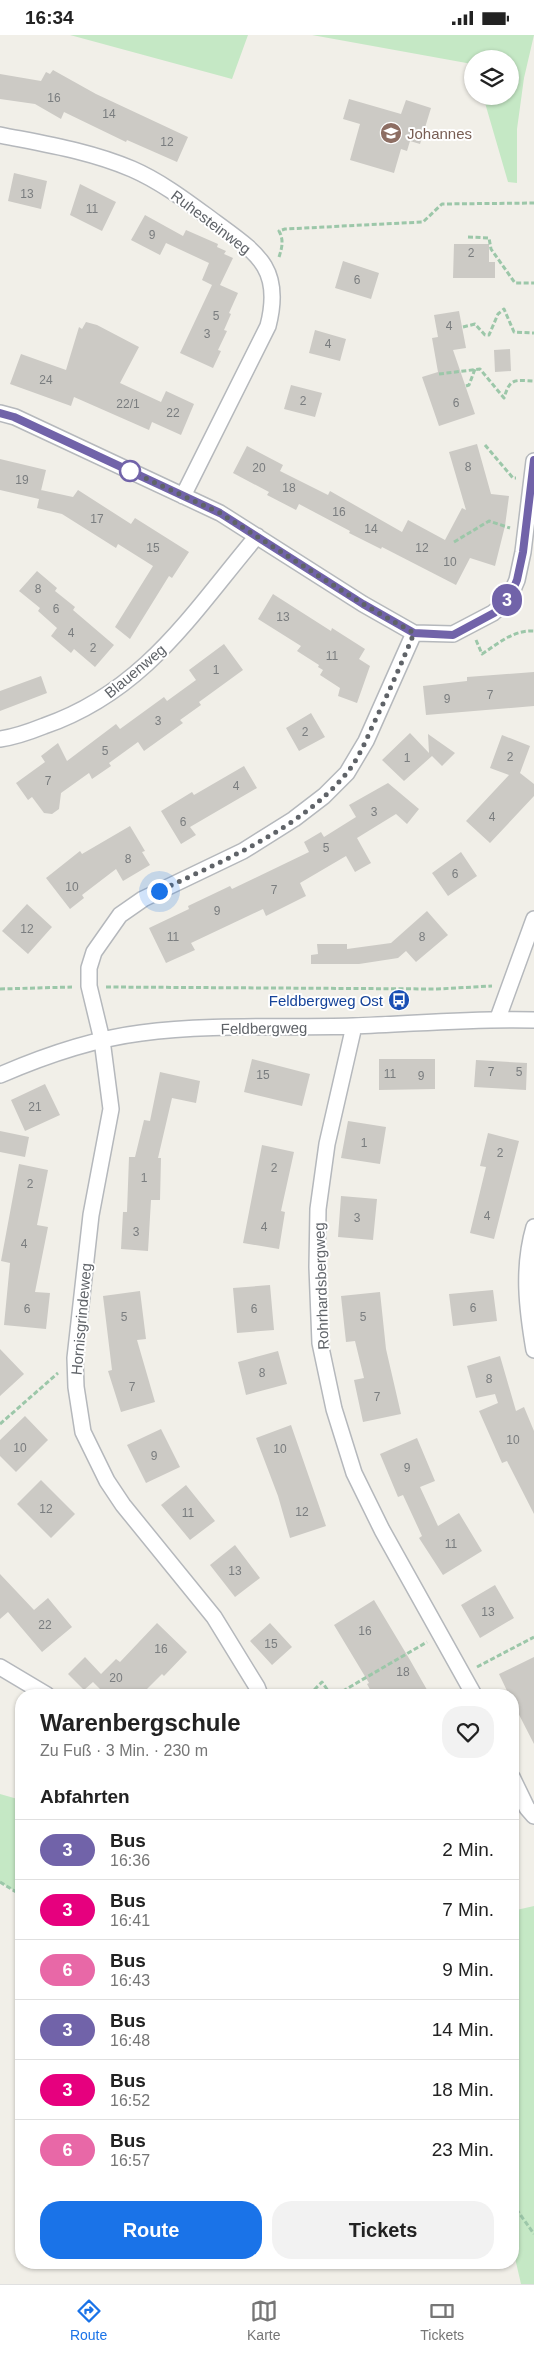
<!DOCTYPE html>
<html lang="de">
<meta charset="utf-8">
<style>
body{margin:0;font-family:Helvetica,sans-serif;background:#f2f2f2;color:#222;height:100vh;display:flex;flex-direction:column;font-size:19px;white-space:nowrap}
*{box-sizing:border-box;margin:0}
p{font-size:16px;color:#767676}
.icon{flex:none;width:28px;height:28px;fill:none;stroke:currentColor;stroke-width:2;stroke-linecap:round;stroke-linejoin:round}
.map{position:relative;flex:1;overflow:hidden}
.drawer{position:absolute;left:15px;top:1654px;width:504px;height:580px;display:flex;flex-direction:column;background:#fff;border-radius:20px;box-shadow:0 1px 4px #0004}
.drawer>*{flex:none}
.badge{padding:0 10px;border-radius:16px;font-size:18px;line-height:32px}
.fabs{position:absolute;left:464px;top:15px;display:grid;gap:10px}
.fabs a{display:grid;place-items:center;width:55px;height:55px;border-radius:50%;background:#fff;box-shadow:0 1px 4px #0004;font-size:25px}
.you{position:absolute;width:25px;height:25px;margin:-12px;border:4px solid #fff;border-radius:50%;background:#1a73e8;box-shadow:0 0 0 8px #1a73e833}
.map>.badge{position:absolute;translate:-50% -50%;box-shadow:0 0 0 2px #fff}
h2{padding:0 25px;font-size:19px;line-height:45px}
.round{display:grid;place-items:center;flex:none;width:52px;height:52px;border-radius:20px;background:#f2f2f2}
.head{display:flex;align-items:center;justify-content:space-between;height:85px;padding:0 25px}
h1{font-size:24px;font-weight:600;line-height:38px}
.cta{display:flex;gap:10px;margin-top:auto;padding:10px 25px}
.cta a{flex:1;height:58px;border-radius:20px;background:#1a73e8;color:#fff;font-size:20px;font-weight:600;line-height:58px;text-align:center}
.cta a+a{background:#f2f2f2;color:#222}
ul{padding:0;list-style:none}
li{display:flex;align-items:center;gap:15px;height:60px;padding:0 25px;border-top:1px solid #e0e0e0}
li div{flex:1}
li b{display:block;font-size:19px}
li em{font-style:normal}
li .badge{min-width:55px;font-weight:700;text-align:center}
.status{display:flex;justify-content:space-between;align-items:center;height:35px;padding:0 25px;background:#fff;direction:ltr}
.status svg{height:14px;fill:currentColor}
.tabs{display:flex;justify-content:space-around;align-items:center;height:70px;border-top:1px solid #e0e0e0;background:#fff;font-size:14px;color:#767676}
.tabs a{display:grid;justify-items:center;gap:2px}
.tabs .on{color:#1a73e8}
.map>svg:first-child{display:block}
</style>
<div class="status"><b>16:34</b><svg viewBox="0 0 49 12"><path d="M0 12V9h3v3zM5 12V6h3v6zM10 12V3h3v9zM15 12V0h3v12zM26 1h20v11H26zM47 4h2v5h-2z"/></svg></div>
<div class="map">
<svg width="534" height="2249" viewBox="0 0 534 2249">
<rect width="100%" height="100%" fill="#f1efe8"/>
<path fill="#c5e8c5" d="M70,0H248L232,44Z
M312,0H534L524,43L517,94V148L508,147L483,61H510V24H472V29Z
M0,1759L21,1765V1860L0,1847Z
M534,1871V2249H521L512,2210V1876Z"/>
<path fill="#cccac5" d="M53,35L96,59L188,102L177,127L127,105L126,107L64,77L61,84L35,69L0,64V39L41,46L46,37L50,39Z
M349,64L401,79L406,65L431,73L420,109L410,106L407,116L401,114L394,138L350,125L360,89L343,84Z
M14,138L47,146L41,174L8,166Z
M80,149L116,167L102,196L70,180Z
M145,180L183,201L186,195L218,209L217,212L226,216L224,219L233,223L220,250L238,258L229,278L231,279L224,295L227,296L218,315L221,316L213,333L180,318L212,250L202,245L209,228L166,208L160,220L131,205Z
M454,209H489V227H495V243H453Z
M343,226L379,238L371,264L335,253Z
M459,276L466,313L453,315L475,379L439,391L422,342L438,337L432,303L438,302L434,280Z
M86,287L97,290L139,312L120,348L161,367L166,356L194,369L181,400L152,387L149,395L74,362L71,371L10,349L21,319L66,335L79,292L82,294Z
M315,295L346,304L340,326L309,318Z
M510,314L511,336L495,337L494,315Z
M291,350L322,358L315,382L284,374Z
M477,409L491,459L509,461L505,491L495,531L470,523L456,550L382,512L381,514L349,498L350,496L299,469L296,475L267,460L269,457L233,438L247,411L283,430L280,436L328,460L330,456L402,497L408,485L445,505L462,473L466,475L449,417Z
M0,424L46,435L39,464L0,455Z
M41,455L73,462L78,455L131,489L135,483L189,517L172,543L169,541L130,604L115,592L153,531L118,509L116,513L62,479L37,473Z
M37,536L57,553L55,556L75,572L73,575L114,610L95,632L74,614L71,618L51,601L57,593L38,576L40,573L19,556Z
M273,559L331,596L332,593L365,614L359,624L370,631L357,668L338,661L340,653L320,640L323,635L318,632L319,630L297,616L301,611L258,584Z
M224,609L243,635L199,667L201,670L180,685L183,688L144,716L138,707L109,728L111,731L92,744L89,738L61,758L59,774L52,779L44,778L32,762L28,765L16,748L45,727L41,721L58,708L67,726L116,689L120,694L164,662L167,666L196,645L189,635Z
M534,637V671L426,680L423,651L467,646V642Z
M41,641L47,658L0,676V656Z
M311,678L325,702L299,716L286,693Z
M410,698L429,718L428,699L455,718L442,731L432,721L404,746L382,725Z
M502,700L530,711L520,738L534,749V761L490,808L466,786L509,740L490,733Z
M244,731L257,753L190,792L196,800L181,809L161,776L192,757L194,760Z
M388,748L419,774L407,789L396,779L357,803L371,828L355,837L346,821L300,848L306,861L266,881L263,874L191,908L195,915L166,928L149,893L189,874L188,871L230,851L232,854L309,817L304,807L321,797L324,802L356,782L349,770Z
M130,791L145,816L142,817L150,830L123,846L116,834L82,860L84,863L70,874L46,843L80,816L82,819Z
M461,817L477,841L448,861L432,838Z
M27,869L52,892L28,919L2,896Z
M427,876L448,900L416,927L406,916L398,923L359,929H311V920L318,919L317,909H347V914L391,908Z
M252,1024L310,1039L302,1071L244,1057Z
M379,1024H435V1054L379,1055Z
M476,1025L527,1028L526,1055L474,1052Z
M160,1037L200,1046L196,1068L172,1063L158,1123H161L160,1165H151L148,1216L121,1214L123,1177H127L129,1122H135L144,1085L150,1086Z
M45,1049L60,1080L25,1096L11,1065Z
M348,1086L386,1092L380,1129L341,1123Z
M0,1096L29,1102L25,1122L0,1117Z
M488,1098L519,1106L494,1204L470,1198L486,1132L480,1131Z
M262,1110L294,1117L281,1176L285,1177L279,1214L243,1208Z
M19,1129L48,1135L37,1190L48,1192L35,1257L50,1258L46,1294L4,1290L10,1228L1,1226Z
M341,1161L377,1164L373,1205L338,1202Z
M270,1250L274,1295L237,1298L233,1253Z
M493,1255L497,1286L453,1291L449,1259Z
M140,1256L146,1304L137,1305L155,1367L121,1377L108,1336L112,1335L103,1261Z
M380,1257L386,1314L401,1379L363,1387L354,1345L364,1343L355,1306L346,1307L341,1261Z
M0,1314L24,1339L0,1361Z
M278,1316L287,1349L246,1360L238,1327Z
M500,1321L516,1376L524,1372L534,1396V1479L507,1426L502,1428L479,1376L498,1368L495,1359L476,1363L467,1331Z
M25,1381L48,1405L16,1437L0,1421V1405Z
M291,1390L326,1491L290,1503L278,1461L256,1403Z
M161,1394L180,1432L146,1448L127,1410Z
M417,1403L435,1446L420,1452L438,1491L459,1478L482,1516L443,1540L419,1503L422,1501L403,1460L398,1462L380,1419Z
M41,1445L75,1479L51,1503L17,1469Z
M186,1450L215,1486L190,1505L161,1470Z
M235,1510L260,1543L235,1562L210,1530Z
M0,1539L34,1575L48,1563L72,1592L42,1617L8,1577L0,1584Z
M495,1550L514,1583L480,1603L461,1570Z
M374,1565L410,1625L430,1660H373L367,1649L369,1648L334,1590Z
M157,1588L187,1617L164,1641L162,1639L141,1660H106L93,1647L84,1655L68,1639L85,1622L101,1639L116,1624L120,1627Z
M270,1588L292,1612L272,1630L250,1606Z
M534,1622V1709L512,1666V1660H509L499,1639Z"/>
<g fill="none" stroke-linecap="round" stroke-linejoin="round">
<g stroke="#b5b8bc" stroke-width="18">
<path id="minor" d="M0,100C45,109 90,116 132,134C162,147 189,168 215,187C257,218 283,233 268,291L183,461
M0,378L15,382L220,478L363,569L414,598L453,599L493,578L509,564L517,545L523,517L534,426
M0,704C15,702 29,697 44,691C145,656 192,578 257,501
M498,983L534,884
M354,991L327,1109L318,1174L317,1232L320,1308L334,1374L354,1438L382,1495L474,1660
M0,1040C44,1021 93,1004 141,998C210,989 283,993 353,991C413,989 473,983 534,985
M534,1192C522,1233 527,1274 534,1315
M0,1632L47,1660
M260,1660L257,1652L214,1582L123,1470L107,1446L83,1397L76,1352L75,1323L91,1180L111,1074L102,1005L89,951V933L94,917L120,880L143,864L243,816L294,784L324,761L347,738L366,706L414,598
M512,1742L527,1773L534,1781"/>
</g>
<path stroke="#9cc7a9" stroke-width="3" stroke-dasharray="5 2.5" stroke-linecap="butt" d="M468,202L489,203L491,214L515,248H534
M279,222C282,213 284,205 279,196L285,194L423,187L442,169L534,168
M463,292L475,289L485,300H489L498,279L504,274L514,297L534,298
M439,339L480,334L504,363C510,343 514,345 534,346
M466,351L469,350L475,334
M485,410L513,443H516
M454,507L489,486L510,493
M476,605L482,619C499,608 513,595 534,596
M106,952L437,954L492,951
M0,954L72,952
M0,1389L58,1338
M477,1632L534,1602
M309,1660L322,1647L331,1660
M336,1660L427,1607
M0,1847L21,1860
M512,2168L534,2199"/>
<use href="#minor" stroke="#fff" stroke-width="15"/>
</g>
<g fill="none" stroke-linecap="round" stroke-linejoin="round">
<g stroke="#fff" stroke-width="11">
<path id="line" d="M0,378L14,382L220,478L363,569L414,598L453,600L494,578L509,564L517,545L523,517L534,425"/>
</g>
<use href="#line" stroke="#7163a9" stroke-width="8"/>
<path stroke="#5f6368" stroke-width="5" stroke-dasharray="0 9" d="M130,436L220,478L363,569L414,598C401,630 387,661 372,692C365,708 357,726 346,739C299,795 224,825 159,856"/>
</g>
<defs>
<g id="school-disc" transform="scale(1.125)"><circle r="9.5" fill="#8d6e63" stroke="#fff"/><path d="M0-5L7-2L0 1L-7-2ZM-4 1L0 2.5L4 1V4Q0 6-4 4Z" fill="#fff"/></g>
<g id="bus-disc" transform="scale(1.125)"><circle r="9.5" fill="#1a4fb4" stroke="#fff"/><path d="M-5-6H5V4H4V6H2V4H-2V6H-4V4H-5ZM-3.5-4V0h7V-4ZM-3.5 1.2v1.5H-2V1.2ZM2 1.2v1.5H3.5V1.2Z" fill="#fff"/></g>
</defs>
<g fill-rule="evenodd">
<use href="#school-disc" x="391" y="98"/>
<use href="#bus-disc" x="399" y="965"/>
</g>
<circle fill="#fff" stroke="#7163a9" stroke-width="2.5" cx="130" cy="436" r="10"/>
<g text-anchor="middle" dominant-baseline="central" stroke-width="4" stroke-linejoin="round" paint-order="stroke">
<g font-size="12" fill="#7a7d7f">
<text x="54" y="63">16</text>
<text x="109" y="79">14</text>
<text x="167" y="107">12</text>
<text x="27" y="159">13</text>
<text x="92" y="174">11</text>
<text x="152" y="200">9</text>
<text x="471" y="218">2</text>
<text x="357" y="245">6</text>
<text x="216" y="281">5</text>
<text x="449" y="291">4</text>
<text x="207" y="299">3</text>
<text x="328" y="309">4</text>
<text x="46" y="345">24</text>
<text x="303" y="366">2</text>
<text x="456" y="368">6</text>
<text x="128" y="369">22/1</text>
<text x="173" y="378">22</text>
<text x="468" y="432">8</text>
<text x="259" y="433">20</text>
<text x="22" y="445">19</text>
<text x="289" y="453">18</text>
<text x="339" y="477">16</text>
<text x="97" y="484">17</text>
<text x="371" y="494">14</text>
<text x="153" y="513">15</text>
<text x="422" y="513">12</text>
<text x="450" y="527">10</text>
<text x="38" y="554">8</text>
<text x="56" y="574">6</text>
<text x="283" y="582">13</text>
<text x="71" y="598">4</text>
<text x="93" y="613">2</text>
<text x="332" y="621">11</text>
<text x="216" y="635">1</text>
<text x="490" y="660">7</text>
<text x="447" y="664">9</text>
<text x="158" y="686">3</text>
<text x="305" y="697">2</text>
<text x="105" y="716">5</text>
<text x="510" y="722">2</text>
<text x="407" y="723">1</text>
<text x="48" y="746">7</text>
<text x="236" y="751">4</text>
<text x="374" y="777">3</text>
<text x="492" y="782">4</text>
<text x="183" y="787">6</text>
<text x="326" y="813">5</text>
<text x="128" y="824">8</text>
<text x="455" y="839">6</text>
<text x="72" y="852">10</text>
<text x="274" y="855">7</text>
<text x="217" y="876">9</text>
<text x="27" y="894">12</text>
<text x="173" y="902">11</text>
<text x="422" y="902">8</text>
<text x="491" y="1037">7</text>
<text x="519" y="1037">5</text>
<text x="390" y="1039">11</text>
<text x="263" y="1040">15</text>
<text x="421" y="1041">9</text>
<text x="35" y="1072">21</text>
<text x="364" y="1108">1</text>
<text x="500" y="1118">2</text>
<text x="274" y="1133">2</text>
<text x="144" y="1143">1</text>
<text x="30" y="1149">2</text>
<text x="487" y="1181">4</text>
<text x="357" y="1183">3</text>
<text x="264" y="1192">4</text>
<text x="136" y="1197">3</text>
<text x="24" y="1209">4</text>
<text x="473" y="1273">6</text>
<text x="27" y="1274">6</text>
<text x="254" y="1274">6</text>
<text x="124" y="1282">5</text>
<text x="363" y="1282">5</text>
<text x="262" y="1338">8</text>
<text x="489" y="1344">8</text>
<text x="132" y="1352">7</text>
<text x="377" y="1362">7</text>
<text x="513" y="1405">10</text>
<text x="20" y="1413">10</text>
<text x="280" y="1414">10</text>
<text x="154" y="1421">9</text>
<text x="407" y="1433">9</text>
<text x="46" y="1474">12</text>
<text x="302" y="1477">12</text>
<text x="188" y="1478">11</text>
<text x="451" y="1509">11</text>
<text x="235" y="1536">13</text>
<text x="488" y="1577">13</text>
<text x="45" y="1590">22</text>
<text x="365" y="1596">16</text>
<text x="271" y="1609">15</text>
<text x="161" y="1614">16</text>
<text x="403" y="1637">18</text>
<text x="116" y="1643">20</text>
</g>
<g font-size="15" fill="#785e54" stroke="#fff" text-anchor="start">
<text x="407" y="98">Johannes</text>
</g>
<g font-size="15" fill="#5f6368" stroke="#fff">
<text transform="translate(211 187) rotate(37)">Ruhesteinweg</text>
<text transform="translate(135 636) rotate(-40)">Blauenweg</text>
<text transform="translate(264 993) rotate(-1)">Feldbergweg</text>
<text transform="translate(321 1251) rotate(-92)">Rohrhardsbergweg</text>
<text transform="translate(81 1284) rotate(-85)">Hornisgrindeweg</text>
</g>
<g font-size="15" fill="#164399" stroke="#fff" text-anchor="end">
<text x="383" y="965">Feldbergweg Ost</text>
</g>
</g>
</svg>
<div class="fabs">
<a><svg class="icon" aria-label="layers" viewBox="0 0 24 24"><path d="M12 4l9 5-9 5-9-5zM3 14l9 5 9-5"/></svg></a>
</div>
<div class="you" style="left:159px;top:856px"></div>
<b class="badge" style="left:507px;top:565px;background:#7163a9;color:#fff">3</b>
<section class="drawer">
<div class="head"><div><h1>Warenbergschule</h1><p>Zu Fuß · 3 Min. · 230 m</p></div><a class="round"><svg class="icon" aria-label="heart" viewBox="0 0 24 24"><path d="M12 20l-8-8c-3-5 5-10 8-4 3-6 11-1 8 4z"/></svg></a></div>
<h2>Abfahrten</h2>
<ul>
<li><span class="badge" style="background:#7163a9;color:#fff">3</span><div><b>Bus</b><p>16:36</p></div><em>2 Min.</em></li>
<li><span class="badge" style="background:#e6007e;color:#fff">3</span><div><b>Bus</b><p>16:41</p></div><em>7 Min.</em></li>
<li><span class="badge" style="background:#e868a7;color:#fff">6</span><div><b>Bus</b><p>16:43</p></div><em>9 Min.</em></li>
<li><span class="badge" style="background:#7163a9;color:#fff">3</span><div><b>Bus</b><p>16:48</p></div><em>14 Min.</em></li>
<li><span class="badge" style="background:#e6007e;color:#fff">3</span><div><b>Bus</b><p>16:52</p></div><em>18 Min.</em></li>
<li><span class="badge" style="background:#e868a7;color:#fff">6</span><div><b>Bus</b><p>16:57</p></div><em>23 Min.</em></li>
</ul>
<div class="cta"><a>Route</a><a>Tickets</a></div>
</section>
</div>
<nav class="tabs">
<a class="on"><svg class="icon" aria-label="directions" viewBox="0 0 24 24"><path d="M12 3l9 9-9 9-9-9zM9 14v-3h6M13 9l2 2-2 2"/></svg>Route</a>
<a><svg class="icon" aria-label="map" viewBox="0 0 24 24"><path d="M3 6l6-2 6 2 6-2v14l-6 2-6-2-6 2zM9 4v14M15 6v14"/></svg>Karte</a>
<a><svg class="icon" aria-label="tickets" viewBox="0 0 24 24"><path d="M3 7h18v10H3zM15 7v10"/></svg>Tickets</a>
</nav>
